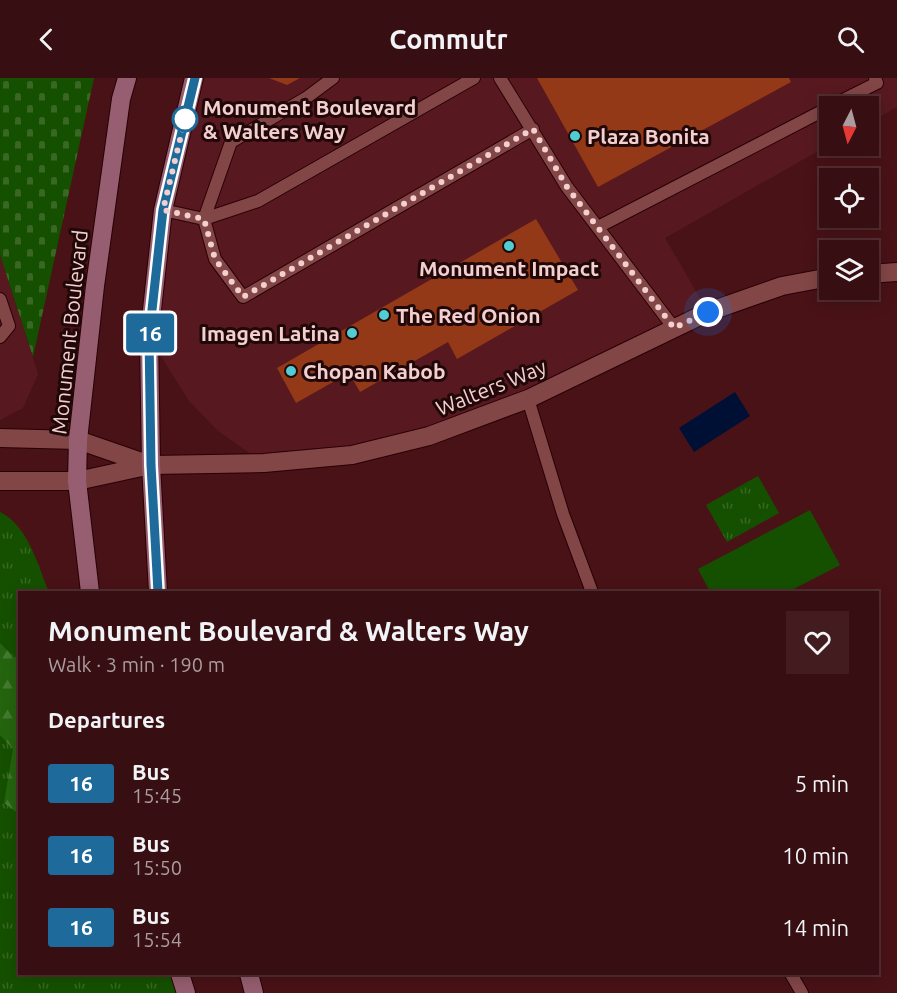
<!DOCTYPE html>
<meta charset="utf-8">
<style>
body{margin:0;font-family:Ubuntu,sans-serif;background:#421c1f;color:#f1f3f6;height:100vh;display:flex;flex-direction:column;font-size:22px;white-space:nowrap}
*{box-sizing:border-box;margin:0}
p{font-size:20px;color:#aa9c9f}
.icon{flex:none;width:33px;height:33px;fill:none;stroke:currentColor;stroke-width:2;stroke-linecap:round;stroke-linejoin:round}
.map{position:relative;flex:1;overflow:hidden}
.panel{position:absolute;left:18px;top:513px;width:861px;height:384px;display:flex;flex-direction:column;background:#370e11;border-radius:0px;box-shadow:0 3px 15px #0003,0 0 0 2px #512e31}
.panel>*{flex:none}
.badge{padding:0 12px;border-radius:4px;font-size:21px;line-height:39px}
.needle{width:39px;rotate:186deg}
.tools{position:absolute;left:819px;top:18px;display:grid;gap:12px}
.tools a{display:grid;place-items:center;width:60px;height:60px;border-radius:0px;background:#370e11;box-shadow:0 3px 15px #0003,0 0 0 2px #512e31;font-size:30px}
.you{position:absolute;width:30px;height:30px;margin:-15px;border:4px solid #fff;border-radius:50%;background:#1a73e8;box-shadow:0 0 0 9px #1a73e833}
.map>.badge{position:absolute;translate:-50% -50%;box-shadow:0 0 0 3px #fff}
h2{padding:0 30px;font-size:22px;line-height:54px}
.round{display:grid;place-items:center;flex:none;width:63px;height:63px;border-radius:0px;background:#421c1f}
.summary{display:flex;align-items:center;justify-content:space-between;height:102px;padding:0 30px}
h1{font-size:28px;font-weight:700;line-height:45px}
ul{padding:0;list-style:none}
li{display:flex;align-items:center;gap:18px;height:72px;padding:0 30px}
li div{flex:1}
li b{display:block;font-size:22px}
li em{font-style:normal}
li .badge{min-width:66px;font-weight:700;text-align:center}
header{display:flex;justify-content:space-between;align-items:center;height:78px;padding:0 30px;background:#370e11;font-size:27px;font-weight:700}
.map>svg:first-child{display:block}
</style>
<header><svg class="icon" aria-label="back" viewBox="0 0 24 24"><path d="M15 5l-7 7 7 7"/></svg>Commutr<svg class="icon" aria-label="search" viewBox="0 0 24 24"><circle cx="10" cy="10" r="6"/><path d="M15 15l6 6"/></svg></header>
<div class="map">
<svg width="897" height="915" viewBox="0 0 897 915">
<defs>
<pattern id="grass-tufts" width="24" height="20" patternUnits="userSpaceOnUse" patternTransform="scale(1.5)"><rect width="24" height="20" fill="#155000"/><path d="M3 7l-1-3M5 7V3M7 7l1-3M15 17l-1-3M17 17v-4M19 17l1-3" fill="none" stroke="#386824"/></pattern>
<pattern id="forest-firs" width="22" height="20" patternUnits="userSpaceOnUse" patternTransform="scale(1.5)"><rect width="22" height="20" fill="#25640e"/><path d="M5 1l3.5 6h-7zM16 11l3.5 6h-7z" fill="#457930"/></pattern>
<pattern id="cemetery-stones" width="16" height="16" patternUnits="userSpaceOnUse" patternTransform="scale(1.5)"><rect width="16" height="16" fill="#155000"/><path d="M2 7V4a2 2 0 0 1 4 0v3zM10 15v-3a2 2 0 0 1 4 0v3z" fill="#386824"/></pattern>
</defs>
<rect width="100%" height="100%" fill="#491217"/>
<path fill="#57191f" d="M195,0H897V29L869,45L868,28H830L829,67L665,160L708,234L429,358L264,385L218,353L189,323L149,259Z
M0,177L38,296L23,330L0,342Z"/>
<path fill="url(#grass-tufts)" d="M758,398L779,435L727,464L706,427Z
M0,434C29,449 37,486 49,514H20V896H180L186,915H0Z"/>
<path fill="url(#forest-firs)" d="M0,565L14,579H19V736L4,725L13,671L0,657Z"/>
<path fill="url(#cemetery-stones)" d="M0,0H94L33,279L0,177Z"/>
<path fill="#155000" d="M810,432L840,487L788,514H710L698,491Z"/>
<path fill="#000f34" d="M735,314L750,338L694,374L679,350Z"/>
<path fill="#943917" d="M269,0H300L287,7Z
M537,0H789L791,4L598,109Z
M536,141L578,212L457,281L448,264L360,314L349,295L296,325L277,290Z"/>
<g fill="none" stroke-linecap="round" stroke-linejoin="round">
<g stroke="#280105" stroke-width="14">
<path id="lane" d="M333,0L306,20L231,64L204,141L215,181L243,219L533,51
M500,0L567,109L674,250
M831,28L877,5L875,0
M163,132L204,141L258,123L474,0
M598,149L830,29
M0,221L9,248L0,259
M528,321L563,436L592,514
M791,896L802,915"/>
</g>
<g stroke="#280105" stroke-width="20">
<path id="street" d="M868,196L897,194
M0,360L78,362L150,387
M0,403H77L151,387L264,385L352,377L429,358L528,321L708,234L782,208L830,199"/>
</g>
<g stroke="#280105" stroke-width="20">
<path id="secondary" d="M90,514L77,403L78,362L95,208L121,21L127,0
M158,514L151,387L149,259L163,132L194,0
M180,896L186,915
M249,896L254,915"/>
</g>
<use href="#lane" stroke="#834647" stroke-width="12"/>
<use href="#street" stroke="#834647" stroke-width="18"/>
<use href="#secondary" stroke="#965e70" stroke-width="18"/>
</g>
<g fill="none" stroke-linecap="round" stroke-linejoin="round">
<g stroke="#fff" stroke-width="14">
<path id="line" d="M158,514L151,387L149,259L163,132L195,0"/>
</g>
<use href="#line" stroke="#1e6b9b" stroke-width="9"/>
<path stroke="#f4cfcf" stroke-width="6" stroke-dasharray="0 10.8" d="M185,41L163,132L204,141L215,181L243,219L533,51L567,109L674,250L708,234"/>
</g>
<circle fill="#fff" stroke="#1e6b9b" stroke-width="3" cx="185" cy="41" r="12"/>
<g fill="#51ccd2" stroke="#200809" stroke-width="2">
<circle cx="575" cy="58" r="6"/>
<circle cx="509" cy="168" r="6"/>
<circle cx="384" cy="237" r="6"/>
<circle cx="352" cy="255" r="6"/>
<circle cx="291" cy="293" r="6"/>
</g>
<g text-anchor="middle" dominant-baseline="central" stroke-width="6" stroke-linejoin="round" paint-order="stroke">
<g font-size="21" font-weight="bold" fill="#f4cfcf" stroke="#200809" text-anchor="start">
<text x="203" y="29">Monument Boulevard<tspan x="203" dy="24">&amp; Walters Way</tspan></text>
</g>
<g font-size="21" font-weight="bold" fill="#f4cfcf" stroke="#200809" text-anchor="start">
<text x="587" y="58">Plaza Bonita</text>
<text x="509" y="190" text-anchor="middle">Monument Impact</text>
<text x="396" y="237">The Red Onion</text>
<text x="340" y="255" text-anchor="end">Imagen Latina</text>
<text x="303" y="293">Chopan Kabob</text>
</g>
<g font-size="21" fill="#f4cfcf" stroke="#200809">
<text transform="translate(69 254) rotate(-84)">Monument Boulevard</text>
<text transform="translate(491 309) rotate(-22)">Walters Way</text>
</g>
</g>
</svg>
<div class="tools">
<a><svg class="needle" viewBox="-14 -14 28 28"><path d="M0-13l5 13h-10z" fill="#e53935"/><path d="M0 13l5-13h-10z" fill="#aa9c9f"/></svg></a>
<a><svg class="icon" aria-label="locate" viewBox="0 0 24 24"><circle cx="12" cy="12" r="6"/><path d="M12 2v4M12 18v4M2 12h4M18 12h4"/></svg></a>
<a><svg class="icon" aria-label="layers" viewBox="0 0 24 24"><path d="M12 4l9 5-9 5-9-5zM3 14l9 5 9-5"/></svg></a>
</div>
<div class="you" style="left:708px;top:234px"></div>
<b class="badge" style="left:150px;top:255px;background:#1e6b9b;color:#fff">16</b>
<section class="panel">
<div class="summary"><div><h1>Monument Boulevard &amp; Walters Way</h1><p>Walk · 3 min · 190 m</p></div><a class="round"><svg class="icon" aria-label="heart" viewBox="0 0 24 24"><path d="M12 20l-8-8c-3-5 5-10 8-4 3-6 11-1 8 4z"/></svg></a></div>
<h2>Departures</h2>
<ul>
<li><span class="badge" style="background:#1e6b9b;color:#fff">16</span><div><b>Bus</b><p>15:45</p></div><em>5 min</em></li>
<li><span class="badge" style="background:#1e6b9b;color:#fff">16</span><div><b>Bus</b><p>15:50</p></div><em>10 min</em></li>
<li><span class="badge" style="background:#1e6b9b;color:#fff">16</span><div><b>Bus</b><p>15:54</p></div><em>14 min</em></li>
</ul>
</section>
</div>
